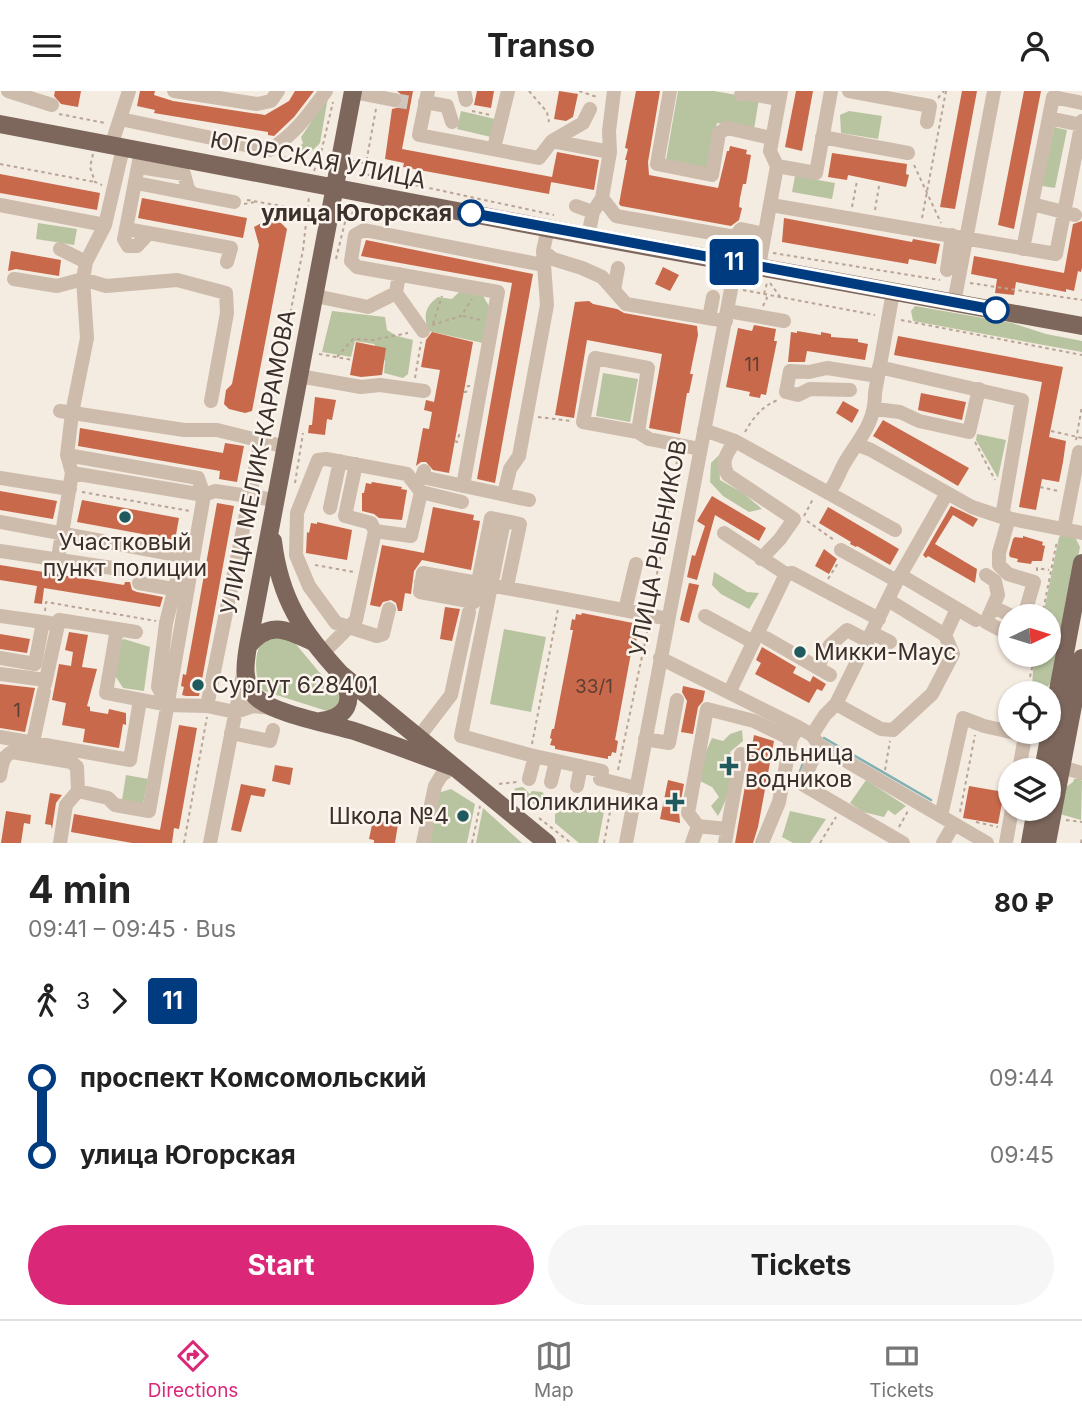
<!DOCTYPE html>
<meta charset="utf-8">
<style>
body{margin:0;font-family:Inter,sans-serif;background:#f6f6f6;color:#222;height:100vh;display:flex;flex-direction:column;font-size:26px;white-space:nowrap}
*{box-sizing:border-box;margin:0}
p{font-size:23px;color:#767676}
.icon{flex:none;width:38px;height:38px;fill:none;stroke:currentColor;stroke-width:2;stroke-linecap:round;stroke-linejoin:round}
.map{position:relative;height:752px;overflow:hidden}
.panel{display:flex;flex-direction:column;background:#fff;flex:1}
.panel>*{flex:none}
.badge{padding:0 14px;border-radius:5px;font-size:24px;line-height:46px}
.needle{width:46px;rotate:86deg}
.controls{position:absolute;left:998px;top:513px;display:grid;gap:14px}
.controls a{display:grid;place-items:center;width:63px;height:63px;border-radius:50%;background:#fff;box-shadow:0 2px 5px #0004;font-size:35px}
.map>.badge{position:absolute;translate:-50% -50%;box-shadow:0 0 0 4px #fff}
.legs{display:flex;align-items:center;gap:10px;height:77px;padding:0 28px;font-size:23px}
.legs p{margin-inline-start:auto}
.headline{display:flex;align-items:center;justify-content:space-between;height:119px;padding:0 28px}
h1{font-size:38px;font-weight:700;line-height:52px}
.primary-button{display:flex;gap:14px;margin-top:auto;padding:14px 28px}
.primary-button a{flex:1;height:80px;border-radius:42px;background:#db2777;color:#fff;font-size:28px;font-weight:700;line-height:80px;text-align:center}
.primary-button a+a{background:#f6f6f6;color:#222}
ul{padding:0 28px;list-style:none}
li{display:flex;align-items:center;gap:24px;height:77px;font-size:26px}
li i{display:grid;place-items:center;width:10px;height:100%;margin:0 9px;background:currentColor}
li i::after{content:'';width:18px;height:18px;margin:-9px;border:5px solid;border-radius:50%;background:#fff}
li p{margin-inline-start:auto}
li:first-child i{background:linear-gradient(#0000 50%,currentColor 0)}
li:last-child i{background:linear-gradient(currentColor 50%,#0000 0)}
header{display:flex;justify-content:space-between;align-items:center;height:91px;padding:0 28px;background:#fff;font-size:32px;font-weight:700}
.menu{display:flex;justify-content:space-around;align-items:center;height:98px;border-top:2px solid #e0e0e0;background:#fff;font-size:19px;color:#767676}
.menu a{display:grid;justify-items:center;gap:4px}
.menu .current{color:#db2777}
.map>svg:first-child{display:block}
</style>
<header><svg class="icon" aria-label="menu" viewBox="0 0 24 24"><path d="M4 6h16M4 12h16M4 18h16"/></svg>Transo<svg class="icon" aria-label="person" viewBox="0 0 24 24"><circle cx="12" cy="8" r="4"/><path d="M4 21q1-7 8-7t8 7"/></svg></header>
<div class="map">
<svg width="1082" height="752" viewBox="0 0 1082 752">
<rect width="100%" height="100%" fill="#f4ebe1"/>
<path fill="#b8c4a0" d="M678,0H714L759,8L754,38L717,32L708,77L666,69Z
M328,6L320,52L309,63L294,61L303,52L301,46C311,33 317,19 328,6Z
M461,20L495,28L491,46L457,38Z
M849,20L882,25L878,48L841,42L840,24Z
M1054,36L1067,39L1055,97L1042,95Z
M795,85L835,92L832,108L792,101Z
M38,132L77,138L74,154L36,148Z
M460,200L483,205L489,215L483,252L428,240C424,225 424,216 438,206L452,208Z
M915,215L1012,232L1046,243L1082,250V261L913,230L911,220Z
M332,220L385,226L387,239L397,245L413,249L408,283L403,287L384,282L385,270L374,253L355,250L351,266L322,261Z
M603,282L638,288L630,331L596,325Z
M977,343L1006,349L998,387L976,349Z
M719,364L720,389L743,402L762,418L749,421L723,405L710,391L711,372Z
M1064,443L1075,446L1080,456L1054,589L1047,596L1032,595L1034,565L1048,564V525H1045V515L1059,446Z
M714,481L747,501L759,502L749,518L721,503L712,494Z
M504,538L546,546L531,621L490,613Z
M269,544L290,546L319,581L341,599L342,614L330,621L264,600C254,590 254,564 261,552C263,548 267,546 269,544Z
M124,548L150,556L144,600L123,597L114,583L119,551Z
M742,639L743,650L730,661C738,677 727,710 718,725L711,715L719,706L712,696L700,690L703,667L712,647L723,650L730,643Z
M126,684L148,688L143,713L122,709Z
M1074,688H1080L1082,690L1081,729L1060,723L1066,696L1073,691Z
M866,689L906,715L895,724L888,719L884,726L863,721L850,712Z
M523,696L530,703L532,700L542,701L547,706L573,708L576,714L593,711L605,715L598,752H579L555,732V723L563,719L562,713L551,712L546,718L536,715L514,699L516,697Z
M451,698L475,713L467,752H428L438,702Z
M483,717L522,752H476Z
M790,720L826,728L810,752H793L782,746Z"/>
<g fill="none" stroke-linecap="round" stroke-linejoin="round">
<path stroke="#7fb0b2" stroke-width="2.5" d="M824,647L931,709
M793,692L798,686L807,661"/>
</g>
<path fill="#c8694b" d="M55,0H81L78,16L61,13L54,5Z
M140,0H155L154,4L173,10L265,24L289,10L295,0H314L294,26L274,45L268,44V41L154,22L155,19L137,15Z
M397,0H413L402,58L552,86L549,103L403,76L404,72L385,68L392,18L401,16L403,10V5Z
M477,0H494L491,17L474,14Z
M559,0L578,3L573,26L566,30L554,28Z
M636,0H660L648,71L649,84L718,97L727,60H729L730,55L747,59L746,63L751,64L746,93H743L740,107L739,116L742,117L739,129L731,135L621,115L619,113L627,69H625L628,58L625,57Z
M796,0H813L802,60L785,56Z
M962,0H977L955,118L940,116Z
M1024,0H1041L1014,138L998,134Z
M557,61L599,69L594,99L551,91Z
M832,62L907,73L906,83L909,84L906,96L848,84L847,89L828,86Z
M0,83L100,102L97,119L0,102Z
M142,107L247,127L243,147L138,127Z
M784,127L912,151L913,148L940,153L936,173L909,168L908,173L782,151Z
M267,129L281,132L287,138L252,320L245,322L229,318L224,313L226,299L232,293L259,154L254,136Z
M1082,130V177L1081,181L1078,180L1074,200L1066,198V201L1016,191L1014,204L995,202L997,188L971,183L974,165L1064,182L1073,133Z
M366,149L533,183L495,392L477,388L512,192L361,165Z
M11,160L61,169L59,185L16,178L8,180Z
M663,176L679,184L670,200L655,193Z
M589,210L593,213L617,218L624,222L697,235L698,244L690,283H693L689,302H687L680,343L649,337L662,263L587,249L574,327L555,324L575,211Z
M754,234L776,238L774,250H777L766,304L761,303L760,307L749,305L750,301L726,296L738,237L752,240Z
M797,240L821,244V241L831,243V246L858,248V251L868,253L865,269L807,260L805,271H788L791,241L797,242Z
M432,241L473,251L449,382L433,379L426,371H421L416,375L423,337L429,338L432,321L424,319L426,309L434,311L440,279L421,276L426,249Z
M898,245L1063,276L1049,346L1066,350L1063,371L1059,391L1042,388L1036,419L1019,416L1042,291L894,264Z
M356,251L386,257L382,284L361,286L350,284Z
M921,302L966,311L962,329L918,319Z
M315,306L336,309L332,329L327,328L325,344L308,342L309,334H312Z
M843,310L859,319L852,332L836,322Z
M883,329L969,377L958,395L873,345Z
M80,337L223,362L225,352L244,355L237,391L219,388L220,380L78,355Z
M372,391L402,396L401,398L407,399L402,429L379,427L374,423L362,420V402H364L366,392L371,393Z
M0,400L57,410L53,428L0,419Z
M712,405L766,437L759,450L715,424L697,489L687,486L692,464L695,465L705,435L697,430Z
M82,409L179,427L175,449L77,431Z
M217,412L234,415L199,605H186L182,604L184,596L181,595L183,583L186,584Z
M951,415L978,428L973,436L953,424L935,453L977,478L975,492L928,465L926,467L923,464Z
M433,416L474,424L473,429L480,430L471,479L422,469L414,480L411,503L405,502L402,520H398L396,512L391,509L383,511L380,516L370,514L382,454L424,462Z
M828,416L899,458L890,474L857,455L856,456L850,453L851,451L819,432Z
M317,431L352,439L347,469L306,462L307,441L309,442L311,432L317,433Z
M1023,445L1043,451L1042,454L1045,455L1042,470H1032L1031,473L1017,471L1018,468L1010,466L1009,463L1013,448L1015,446L1023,447Z
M824,458L837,468L829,483L815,475Z
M0,474L124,494L125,491H130L132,499L137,501L163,506L160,516L44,497L42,513L34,512L37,495L0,489Z
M689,492L699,494L689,532L680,529Z
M445,516L460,518L452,550L440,548Z
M582,522L633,532L632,535L636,536V540H638L636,552L633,551L615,649L618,650L616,662L612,661L611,665H608V668L555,658V655L550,654L552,648L550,647L552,638H554L573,539H570L572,528L575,529L576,523L581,524Z
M69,541L88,544L82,576L97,578L87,615L90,616V620L108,623L109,618L126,622V634L123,633L119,657L83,651L85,638L62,634L66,612L52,609L59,573L71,575L73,561L65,559Z
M0,543L30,548L27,562L0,558Z
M762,556L796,576L793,582L810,591L813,585L826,593L822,600L817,598L809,612L755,583L761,572L756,569Z
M0,593L35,597L25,641L0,637Z
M683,595L705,600L703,610L698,616L693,643L681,641L687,610L682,601Z
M179,634L197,637L179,738L174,737L172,752H132L71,741L74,723L160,739Z
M754,644L774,650L758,736L753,752H735Z
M275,674L293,677L290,694L272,690Z
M668,689L684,693L679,720L680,732L660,728Z
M241,693L266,698L264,706L251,704L241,741L231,739Z
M969,695L1004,701L998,733L963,727Z
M50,702L62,704L56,712L52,738L51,734L45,733Z
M6,720L31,724L30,733L24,732L21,752H1Z
M373,729L398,733L395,752H374V749L369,748Z"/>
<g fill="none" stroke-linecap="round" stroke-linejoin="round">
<path stroke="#cfc6bd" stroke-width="14" stroke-dasharray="14 7" stroke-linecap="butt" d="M394,9L411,12"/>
<path stroke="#b9a596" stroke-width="2" stroke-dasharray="3.5 3.5" stroke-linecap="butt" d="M529,0L547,21L549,31
M579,0L597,6
M938,7L944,0
M376,18L364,83L554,124
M472,20L490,24
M59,23L105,32
M93,63L90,76L95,91L102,94
M282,66L315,72
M353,70L365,72
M0,73L95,91
M914,74L941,132
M314,80L321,62L333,11
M247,109L317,121
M244,113L255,111
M357,115L356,119L364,127
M852,116L857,90
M875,119L879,95
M922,127L946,0
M773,162L940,189
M336,168L346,127L356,119
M770,192L781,207
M970,192L1082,209
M743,199L875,224
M763,215L767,207L764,203L767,192
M463,225L481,229
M901,229L1082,264
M433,233L442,205
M432,234L461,225L472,208
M319,263L353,269
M337,266L353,248L373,249L408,242
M415,287L421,251
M464,301H466L468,295H470
M538,326L571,330
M267,338L303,159L309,106
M1051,340L1082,347
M745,341C753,327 762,315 778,309
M1076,349L1082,315
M455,350L457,351L459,344H461
M975,351L995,389
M295,392L303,342
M1040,396L1058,400
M82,401L190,420
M804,425L813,408
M807,430L834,449
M315,474L354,481
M1037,480V477L1049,479
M828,488L838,472
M652,511L678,365
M45,520L46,511L156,530
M1042,525L1057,450
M1030,586L1035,564
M532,653L558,518
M618,679L648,537
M885,679L890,650
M499,693L517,691
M584,706L609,713
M1008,706L1010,694
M960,721L975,644
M539,727L571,752
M1066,729L1082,731
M976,731L998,736
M899,736L908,720
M184,752L207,626
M472,752L480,715
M604,752L613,705
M820,752L836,726
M1081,752L1082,746"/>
<path stroke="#cdbbac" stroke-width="14" d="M8,0L52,14
M174,0L257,13L271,10L278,0
M428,0L419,44L539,67L552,50L610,61
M464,0L466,9
M670,0L657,73L712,84L719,42L727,37L771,47
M849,0L930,15L927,31
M353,1L394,9
M741,4L744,2L779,8
M425,11L447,15L452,31
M1049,27L1081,34
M120,28L270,59C296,42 308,24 326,0
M822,46L908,62
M552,50L583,32L590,18
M111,55L129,0
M494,57L508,0
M141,60L126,138L231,157L227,171
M777,75L816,82L831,0
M139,76L184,83L188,98L192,102
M136,92L234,111
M602,107L616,125L735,146L741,138L765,143
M1032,113L1075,124
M0,114L105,134
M771,114L1056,163L1082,30
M576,115L593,121
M126,138L124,148L128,155H137L149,142
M588,145L593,121L602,107L610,61L609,40L614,0
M60,158L86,171
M1023,158L1053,6L1082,12
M543,160L553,168L582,177L602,186L626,213L726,230
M759,175L777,75L770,60L781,0
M947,179L952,144
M14,188L57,195L83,188L106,195L177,189L226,202L227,222L211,310
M614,199L618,177
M396,202L423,240
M316,205L368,216L396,202L399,183
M954,212L994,0
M728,220L784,230
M709,227L713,206
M879,276L1022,309L1002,426
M299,285L361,296L380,294L424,300
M850,299L810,298L798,304L786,301L790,280L809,281L827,277L878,285
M875,318L900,321L919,330L969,341L979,298
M60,320L184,339H217L286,356
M704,339L735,350L895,439
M638,341L648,277L595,267L583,331L638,341L649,348L700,358
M735,350C727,362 720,371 728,384L794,428L780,448L761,468
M858,354L871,359L972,416L1002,426L1082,442
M67,364L198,387L204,404L149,720L115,714L108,707L78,700
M424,380L422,386L529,409
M72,382L204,404L215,400L275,409
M0,387L70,398
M463,395L498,201L357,176L351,170L355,144L364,139L538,173L544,170
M421,401L462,411
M828,402C836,393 838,384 844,373C859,347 875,334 875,302L893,201
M504,403L510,378L519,365L547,214L543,160L548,137
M330,417L340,370
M1009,427L999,462V474L1008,483L1034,491L1024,525
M504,430L461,645L530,664L602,680L600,688L636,697
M0,431L193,467L177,488L166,532L158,596L168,614
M1064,438L1079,361
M375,440L411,445L421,401L407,383L326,368L318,369L297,422L296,464L309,495L336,532L377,545L383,543L389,518
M724,442L786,483L792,482L879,528
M841,459L897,490
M0,460L119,478
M58,467L72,382L67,364L72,322L87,247L83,188L86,171L105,134L123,57
M900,484L976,529
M986,484L995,490L998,504L986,531L1010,544
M421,491L485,503
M139,492L173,498
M507,495L520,433L491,427L474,511L420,501L423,482C505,497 586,511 668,528
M993,516L1012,525
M625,519L636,473
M0,525L50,532
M705,525L753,551
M117,538L136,541
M872,542L890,551
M945,544L957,518
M766,547L830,584
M322,563L356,529L375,440L371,432L345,425L356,373
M0,567L35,573L43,531
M660,567L798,636L812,644L819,654L987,752
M817,576L830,554L847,539L868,550
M0,583L46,589
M45,593L59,529L117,538L106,602L168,614L207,615L235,621L253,615L273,617
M1028,597L1044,602
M730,600L786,483
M836,613L881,638L893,639L932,603L953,563L945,544L888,509
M207,615L261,350
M231,642L270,650L273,639
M812,644L825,624L836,613L897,490L947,402
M0,646L130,669L140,609
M418,647L451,604L469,521
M645,648L669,652L677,609
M33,651L44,600
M819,654L802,693L903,752
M1061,676L1082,682
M1019,679L1026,640
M0,685C2,675 2,665 12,661L71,671L77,676L78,700L66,714L60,752
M529,688L535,665
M551,691L556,670
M577,695L581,675
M941,725L963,627L984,635L1025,644
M727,738L698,735L688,722L707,618L754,630L791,648
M210,752L244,578
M423,752L435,695L441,685L453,676
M626,752L736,172
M692,752L698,735
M725,752L741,663
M762,752L779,711L791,648L796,640
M943,752L954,733
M1006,752L1012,718"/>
<path stroke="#7d675c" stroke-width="18" d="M353,0L248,555C245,573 242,591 256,606C273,623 331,633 357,641C389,652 421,664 453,676
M0,33L588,145L1082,235
M273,450C280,508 302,541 341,583L547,752
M248,555C269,530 285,538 311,550
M321,630C348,626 355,610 342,586
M1043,679L1082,472
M1030,752L1036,718
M1047,752L1082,567"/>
</g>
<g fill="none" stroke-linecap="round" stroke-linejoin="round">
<g stroke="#fff" stroke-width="16">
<path id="line-1" d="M471,122L996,219"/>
</g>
<use href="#line-1" stroke="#003b80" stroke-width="10"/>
</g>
<g fill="#fff" stroke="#003b80" stroke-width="3.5">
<circle cx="471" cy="122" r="12"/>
<circle cx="996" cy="219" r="12"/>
</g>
<g fill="#1f5a5e" stroke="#fbf5ee" stroke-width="2.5">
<circle cx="125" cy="426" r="7"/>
<circle cx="800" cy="561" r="7"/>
<circle cx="198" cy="594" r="7"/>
<path d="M725.5 664.5h7v7h7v7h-7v7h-7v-7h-7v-7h7z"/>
<path d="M671.5 700.5h7v7h7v7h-7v7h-7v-7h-7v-7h7z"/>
<circle cx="463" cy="725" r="7"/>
</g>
<g text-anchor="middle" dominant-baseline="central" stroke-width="5" stroke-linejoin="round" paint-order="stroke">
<g font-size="19" fill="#5e3e33">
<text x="752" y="273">11</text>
<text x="594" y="595">33/1</text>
<text x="17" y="619">1</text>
</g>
<g font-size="23" fill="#3b302b" stroke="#fbf5ee">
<text transform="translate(318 69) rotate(11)">ЮГОРСКАЯ УЛИЦА</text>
<text transform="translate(258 371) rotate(-79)">УЛИЦА МЕЛИК-КАРАМОВА</text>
<text transform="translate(658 457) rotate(-79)">УЛИЦА РЫБНИКОВ</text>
</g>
<g font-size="23" font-weight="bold" fill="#3b302b" stroke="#fbf5ee" text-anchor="end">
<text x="452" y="122">улица Югорская</text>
</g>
<g font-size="23" fill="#3b302b" stroke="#fbf5ee" text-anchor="start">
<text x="125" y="451" text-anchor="middle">Участковый<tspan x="125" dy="26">пункт полиции</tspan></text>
<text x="814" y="561">Микки-Маус</text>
<text x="212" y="594">Сургут 628401</text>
<text x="745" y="662">Больница<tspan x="745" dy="26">водников</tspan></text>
<text x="659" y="711" text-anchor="end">Поликлиника</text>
<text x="449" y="725" text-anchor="end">Школа №4</text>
</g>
</g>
</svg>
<div class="controls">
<a><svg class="needle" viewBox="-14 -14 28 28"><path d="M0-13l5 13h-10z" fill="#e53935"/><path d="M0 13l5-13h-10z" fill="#767676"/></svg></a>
<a><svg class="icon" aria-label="locate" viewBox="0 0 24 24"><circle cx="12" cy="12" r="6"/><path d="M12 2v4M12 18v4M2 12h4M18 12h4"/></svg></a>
<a><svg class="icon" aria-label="layers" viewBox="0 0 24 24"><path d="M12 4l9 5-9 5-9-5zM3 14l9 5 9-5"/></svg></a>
</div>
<b class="badge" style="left:734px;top:171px;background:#003b80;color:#fff">11</b>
</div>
<section class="panel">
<div class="headline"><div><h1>4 min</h1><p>09:41 – 09:45 · Bus</p></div><b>80 ₽</b></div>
<div class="legs"><svg class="icon" aria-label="walk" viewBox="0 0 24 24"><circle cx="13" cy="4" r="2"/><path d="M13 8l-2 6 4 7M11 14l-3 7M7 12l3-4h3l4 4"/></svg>3<svg class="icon" aria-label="forward" viewBox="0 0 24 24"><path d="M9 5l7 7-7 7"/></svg><b class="badge" style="background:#003b80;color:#fff">11</b></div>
<ul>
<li><i style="color:#003b80"></i><b>проспект Комсомольский</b><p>09:44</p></li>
<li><i style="color:#003b80"></i><b>улица Югорская</b><p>09:45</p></li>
</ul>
<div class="primary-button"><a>Start</a><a>Tickets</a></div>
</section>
<nav class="menu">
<a class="current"><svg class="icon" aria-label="directions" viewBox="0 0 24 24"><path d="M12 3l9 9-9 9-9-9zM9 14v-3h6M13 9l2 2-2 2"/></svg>Directions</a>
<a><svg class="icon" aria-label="map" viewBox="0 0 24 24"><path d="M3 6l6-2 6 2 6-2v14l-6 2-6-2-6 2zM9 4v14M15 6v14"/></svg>Map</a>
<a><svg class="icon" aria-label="tickets" viewBox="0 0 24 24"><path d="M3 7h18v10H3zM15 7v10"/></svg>Tickets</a>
</nav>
